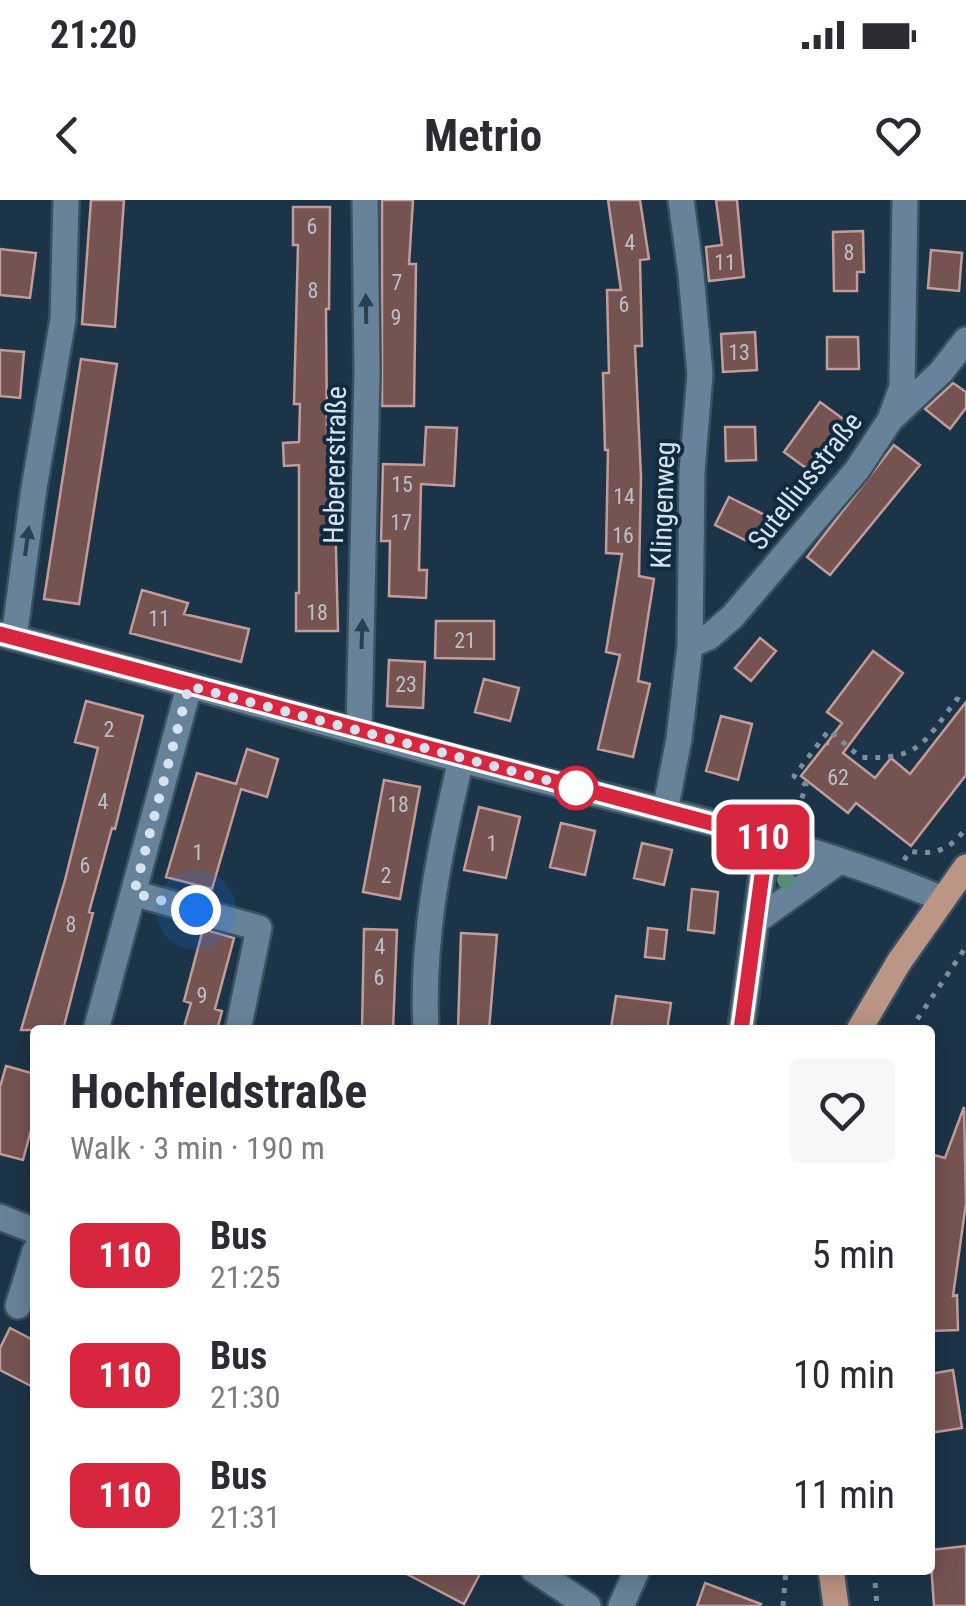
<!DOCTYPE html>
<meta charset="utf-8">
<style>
body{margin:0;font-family:"Roboto Condensed",sans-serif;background:#f7f7f7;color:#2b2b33;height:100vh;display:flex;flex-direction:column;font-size:38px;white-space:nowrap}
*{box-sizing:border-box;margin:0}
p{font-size:32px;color:#7c7c81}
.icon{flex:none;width:55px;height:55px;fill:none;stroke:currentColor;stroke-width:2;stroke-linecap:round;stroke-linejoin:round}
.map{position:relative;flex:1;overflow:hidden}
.details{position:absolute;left:30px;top:825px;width:905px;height:550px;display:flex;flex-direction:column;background:#fff;border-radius:10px;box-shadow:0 5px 25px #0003}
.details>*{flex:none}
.badge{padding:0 20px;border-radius:15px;font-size:35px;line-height:65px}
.you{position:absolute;width:50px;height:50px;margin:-25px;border:8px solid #fff;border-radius:50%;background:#1a73e8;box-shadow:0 0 0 15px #1a73e833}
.map>.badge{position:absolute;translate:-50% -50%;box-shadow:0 0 0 5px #fff}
.round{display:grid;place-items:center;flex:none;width:105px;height:105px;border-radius:10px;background:#f7f7f7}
.summary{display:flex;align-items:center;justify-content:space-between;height:170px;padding:0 40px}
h1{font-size:48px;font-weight:700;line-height:75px}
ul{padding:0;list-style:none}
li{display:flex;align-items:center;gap:30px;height:120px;padding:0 40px}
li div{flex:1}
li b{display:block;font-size:38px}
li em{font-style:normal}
li .badge{min-width:110px;font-weight:700;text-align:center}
.status{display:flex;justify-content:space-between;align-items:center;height:70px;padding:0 50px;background:#fff;direction:ltr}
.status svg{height:28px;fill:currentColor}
header{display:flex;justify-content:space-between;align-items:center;height:130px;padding:0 40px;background:#fff;font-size:45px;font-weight:700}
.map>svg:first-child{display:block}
</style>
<div class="status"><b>21:20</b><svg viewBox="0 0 49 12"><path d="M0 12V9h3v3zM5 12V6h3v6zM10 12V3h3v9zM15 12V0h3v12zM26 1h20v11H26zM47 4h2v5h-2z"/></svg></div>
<header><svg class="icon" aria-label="back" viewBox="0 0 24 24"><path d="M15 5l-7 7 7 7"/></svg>Metrio<svg class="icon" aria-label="heart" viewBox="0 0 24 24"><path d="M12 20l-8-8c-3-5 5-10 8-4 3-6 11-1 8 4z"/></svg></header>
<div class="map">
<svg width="966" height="1406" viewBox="0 0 966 1406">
<rect width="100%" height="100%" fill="#1c3448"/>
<path fill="#755351" stroke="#c29c9a" stroke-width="2.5" d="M91,0H124L115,127L82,124Z
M382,0H413L409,64H416L414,206H382Z
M608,0H640L649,59L640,60L642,146H635L641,277L639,376L654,379L638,481L650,484L633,557L598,549L620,455L606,452L622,354L606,353L608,250H605L603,173H609L607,90H621Z
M716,0H737L744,77L709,81L706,47L722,45Z
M293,7H330L329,109H326L327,240H330L331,310H335L338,431H296V393H299V265L284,266L283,243L299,242L300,204H294L298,45H293Z
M863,31L864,72H857V91H834L833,32Z
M0,49L36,53L30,98L0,95Z
M931,50L962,53L959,91L928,88Z
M755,132L757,170L723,172L721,134Z
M827,137H858L859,169H827Z
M0,150L24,152L20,198L0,196Z
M81,159L117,164L79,404L44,399Z
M953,183L966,192V208L950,229L925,209Z
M820,202L846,221L810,271L784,252Z
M426,227L457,228L454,286L421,284L419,370H427L426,398L389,396L390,341H381L383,264L424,265Z
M725,227H755L756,260L726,261Z
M894,245L920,265L830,375L807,357Z
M729,297L767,316L753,344L715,325Z
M142,390L188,403L184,414L249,429L241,462L130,433Z
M436,421H494V459L435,458Z
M760,438L776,451L751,481L735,468Z
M873,451L903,473L843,553L875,578L891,558L910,574L966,502V575L911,646L856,603L848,613L801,576L826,544H829L827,543L842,523L827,512Z
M389,460L425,462L423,508L387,506Z
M484,479L519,488L510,521L475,512Z
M86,501L143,516L115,629L112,628L89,712L93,713L63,830H21L65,680L98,548L75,542Z
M721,516L752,524L738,580L706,571Z
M247,549L278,559L267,597L241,589L212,689L166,677L197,573L236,584Z
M384,580L420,587L400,699L363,692Z
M479,607L520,617L506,678L464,670Z
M561,623L595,631L585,675L550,667Z
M642,643L672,650L664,685L634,678Z
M692,689L718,692L714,733L688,730Z
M648,728L667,730L664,759L645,757Z
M203,729L234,738L215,809L222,811L217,830H183L191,803L184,801Z
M364,729L397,730L393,830H362Z
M461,733L497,735L489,830H458Z
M616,796L671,803L667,830L611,828Z
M6,866L35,874V915L23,960L0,954V887Z
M964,907L966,1003L953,1096L957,1095L958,1130L930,1131V954L945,958Z
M10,1128L35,1141V1188L0,1170V1148Z
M953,1170L962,1228L930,1233V1174Z
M966,1346V1406H934L930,1350Z
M399,1370H482L464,1404Z
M705,1383L761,1404L760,1406H697Z"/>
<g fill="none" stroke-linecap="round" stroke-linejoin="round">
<g stroke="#39505f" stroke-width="30">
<path id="minor" d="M893,217L941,172L966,140
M0,434C154,474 307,519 462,560C621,602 791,634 942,699
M14,438L34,288L63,119L66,0
M690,445L709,437L733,416L857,270L890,220L902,187L905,0
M359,531L367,172L365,0
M665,611L679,539L690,445L692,271L700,174L691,74L681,0
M133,693L259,728L238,830
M756,721L838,662
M96,830L189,487
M426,830C421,739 440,647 461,560
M741,830L767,639
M0,1017L35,1031
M18,1106L35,1051
M534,1370L588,1406
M621,1406L637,1370"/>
</g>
<g stroke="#39505f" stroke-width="30">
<path id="major" d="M859,830L899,762L966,667
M831,1370L836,1406"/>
</g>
<path stroke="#7b8f9e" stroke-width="5" stroke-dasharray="5 8" stroke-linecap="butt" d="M794,623L806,585L794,576L829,530L860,557C920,561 924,542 957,499L966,504
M904,660L910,651C935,656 951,649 966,628
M910,830L966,747
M874,1370L877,1406
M783,1406L786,1370"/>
<use href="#minor" stroke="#688399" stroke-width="25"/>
<use href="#major" stroke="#bb9585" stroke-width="25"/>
</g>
<circle fill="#588d75" cx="786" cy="680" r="9"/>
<defs><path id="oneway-solid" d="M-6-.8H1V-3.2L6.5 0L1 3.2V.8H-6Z" transform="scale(2.5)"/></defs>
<g fill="#284054">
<use href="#oneway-solid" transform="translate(366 109) rotate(-91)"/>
<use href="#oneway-solid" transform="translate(27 341) rotate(-82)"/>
<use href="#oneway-solid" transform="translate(362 434) rotate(-88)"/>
</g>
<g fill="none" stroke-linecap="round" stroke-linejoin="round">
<g stroke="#fff" stroke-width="22">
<path id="line" d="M0,434L767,638L741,830"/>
</g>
<use href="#line" stroke="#d7263d" stroke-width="15"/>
<path stroke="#d4e3ef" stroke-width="10" stroke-dasharray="0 18" d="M196,710L134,693L189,486L584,590L576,588"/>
</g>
<circle fill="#fff" stroke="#d7263d" stroke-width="5" cx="576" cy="588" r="20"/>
<g text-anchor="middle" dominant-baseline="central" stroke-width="8" stroke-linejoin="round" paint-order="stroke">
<g font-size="22" fill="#bcbfc8">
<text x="312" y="26">6</text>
<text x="630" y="42">4</text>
<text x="849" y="52">8</text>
<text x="725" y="62">11</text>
<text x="397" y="82">7</text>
<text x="313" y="90">8</text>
<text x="624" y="104">6</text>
<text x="396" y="117">9</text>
<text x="739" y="152">13</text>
<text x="402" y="284">15</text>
<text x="624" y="296">14</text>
<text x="401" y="322">17</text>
<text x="623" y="335">16</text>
<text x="317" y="412">18</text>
<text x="159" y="418">11</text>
<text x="465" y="440">21</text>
<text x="406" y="484">23</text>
<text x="109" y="529">2</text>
<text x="838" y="577">62</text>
<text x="103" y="601">4</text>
<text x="398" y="604">18</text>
<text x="492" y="643">1</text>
<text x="198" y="652">1</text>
<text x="85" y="665">6</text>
<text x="386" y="675">2</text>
<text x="71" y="724">8</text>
<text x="380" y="746">4</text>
<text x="379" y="777">6</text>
<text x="202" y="795">9</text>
</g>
<g font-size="28" fill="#d4e3ef" stroke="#122a3d">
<text transform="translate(335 265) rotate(-89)">Hebererstraße</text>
<text transform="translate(805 281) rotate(-52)">Sutelliusstraße</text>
<text transform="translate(663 305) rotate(-88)">Klingenweg</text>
</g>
</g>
</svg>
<div class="you" style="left:196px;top:710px"></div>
<b class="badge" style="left:763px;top:637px;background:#d7263d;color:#fff">110</b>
<section class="details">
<div class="summary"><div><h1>Hochfeldstraße</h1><p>Walk · 3 min · 190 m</p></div><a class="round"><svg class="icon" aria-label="heart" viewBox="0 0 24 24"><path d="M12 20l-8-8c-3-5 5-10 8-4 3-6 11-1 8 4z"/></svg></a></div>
<ul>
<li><span class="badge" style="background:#d7263d;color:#fff">110</span><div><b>Bus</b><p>21:25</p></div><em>5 min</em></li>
<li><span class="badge" style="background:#d7263d;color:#fff">110</span><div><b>Bus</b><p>21:30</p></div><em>10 min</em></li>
<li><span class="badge" style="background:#d7263d;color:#fff">110</span><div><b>Bus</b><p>21:31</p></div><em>11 min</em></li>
</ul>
</section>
</div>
